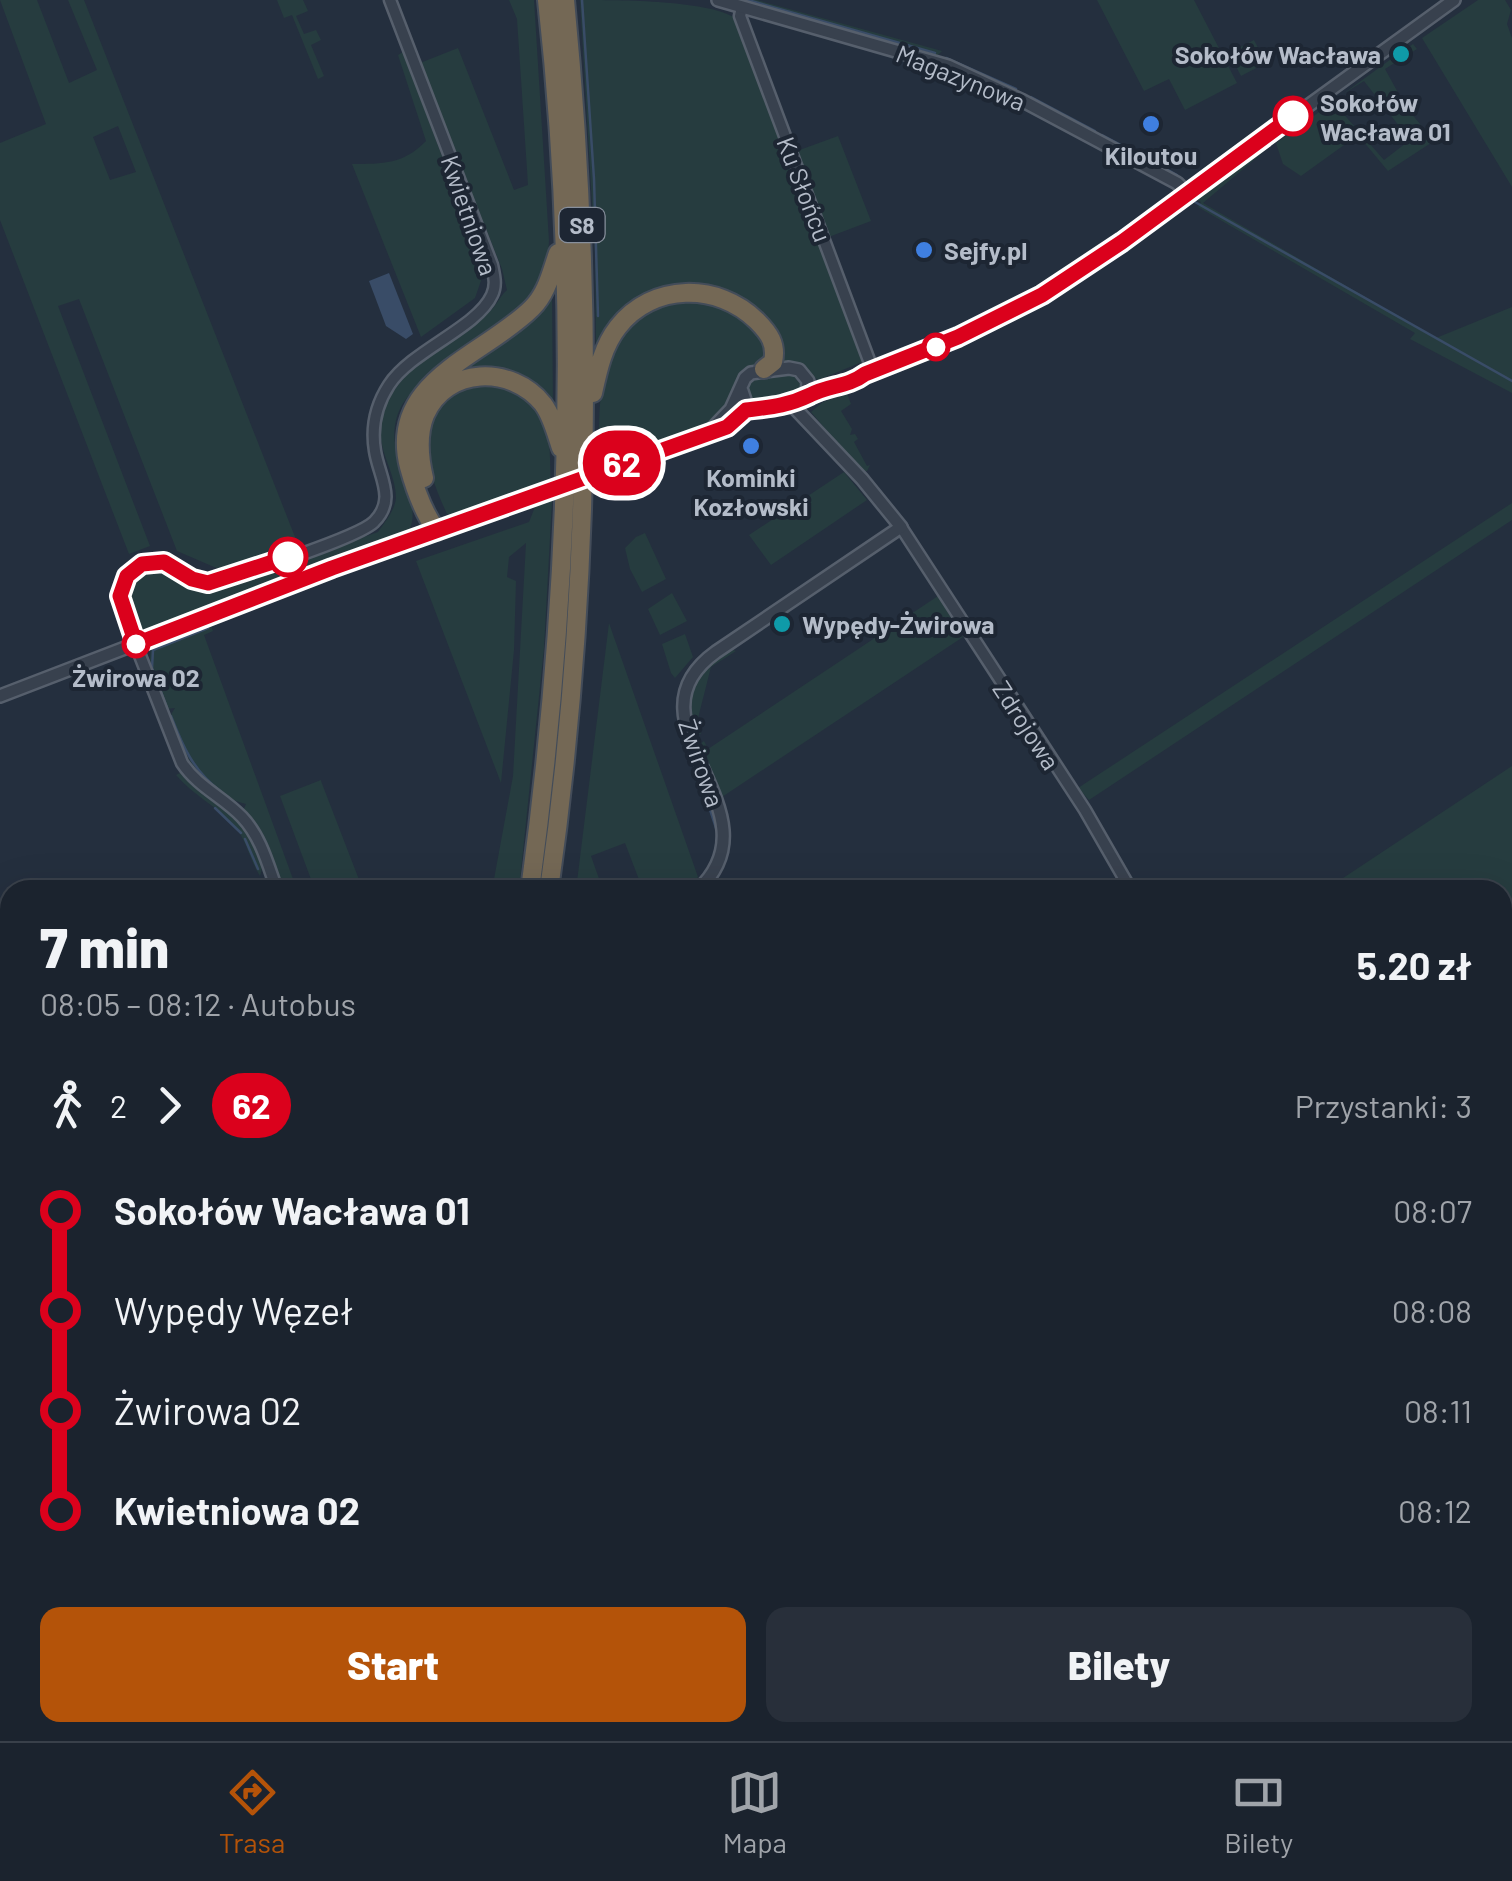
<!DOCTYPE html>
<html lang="pl">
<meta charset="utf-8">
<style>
body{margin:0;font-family:Barlow,sans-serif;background:#282f3a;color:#f1f3f6;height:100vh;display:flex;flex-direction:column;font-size:38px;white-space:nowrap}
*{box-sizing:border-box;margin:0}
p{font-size:32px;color:#a0a4aa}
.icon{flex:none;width:55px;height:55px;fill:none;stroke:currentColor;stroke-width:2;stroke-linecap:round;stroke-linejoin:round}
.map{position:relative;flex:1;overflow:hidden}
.panel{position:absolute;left:0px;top:880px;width:1512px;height:862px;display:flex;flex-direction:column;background:#1b232e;border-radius:30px 30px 0 0;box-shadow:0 10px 40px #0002,0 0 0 2px #39404a}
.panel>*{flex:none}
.badge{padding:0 20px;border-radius:32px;font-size:35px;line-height:65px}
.map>.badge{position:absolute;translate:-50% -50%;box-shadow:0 0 0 5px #fff}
.legs{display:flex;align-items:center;gap:15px;height:110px;padding:0 40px;font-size:32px}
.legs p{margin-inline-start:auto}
.summary{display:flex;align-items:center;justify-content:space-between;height:170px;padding:0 40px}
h1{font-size:55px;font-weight:800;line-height:75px}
.action{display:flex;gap:20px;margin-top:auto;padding:20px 40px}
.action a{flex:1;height:115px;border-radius:20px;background:#b45309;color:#fff;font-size:40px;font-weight:800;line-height:115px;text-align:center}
.action a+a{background:#282f3a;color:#f1f3f6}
ul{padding:0 40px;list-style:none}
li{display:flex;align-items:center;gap:35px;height:100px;font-size:38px}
li i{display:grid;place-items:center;width:15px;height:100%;margin:0 12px;background:currentColor}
li i::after{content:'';width:25px;height:25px;margin:-12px;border:8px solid;border-radius:50%;background:#1b232e}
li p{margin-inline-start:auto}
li:first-child i{background:linear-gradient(#0000 50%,currentColor 0)}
li:last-child i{background:linear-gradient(currentColor 50%,#0000 0)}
.menu{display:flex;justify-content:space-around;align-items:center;height:140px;border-top:2px solid #39404a;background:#1b232e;font-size:28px;color:#a0a4aa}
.menu a{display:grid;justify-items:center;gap:5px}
.menu .selected{color:#b45309}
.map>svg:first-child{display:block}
</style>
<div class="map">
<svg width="1512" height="1741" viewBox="0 0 1512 1741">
<rect width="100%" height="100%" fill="#242f3e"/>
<path fill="#263c3f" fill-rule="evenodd" d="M0,0H37L69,83L97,70L68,0H84L297,542L221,570L177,551L79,299L58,306L150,546L129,554L0,220V143L46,124ZM118,126L136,172L110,180L93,137Z
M277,0H303L308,11L296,16L304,34L316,30L321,40L311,45L324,76L318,79L292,15L284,18Z
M509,0H534L549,241C548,253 548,267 543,279C525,319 475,343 440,368C427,378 411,390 402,405C376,452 426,499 409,530L148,632L138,631L128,602V586C161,546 176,587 214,591L378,532C385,522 395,510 396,498C396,472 376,449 381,422C391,369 451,345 488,313C496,307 499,297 507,290L502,269L420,63L458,48L514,190L528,185L517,19Z
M580,0C618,0 714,0 738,20L867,360L818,380L799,365L781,364L773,330L685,286L596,348L595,253Z
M736,0H757L942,51L937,56Z
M1097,0H1194L1237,83L1185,110L1169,79L1144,91Z
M1478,0H1505L1511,10L1507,24L1512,38V187L1422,38Z
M1254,40L1266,63L1241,76L1229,53Z
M1413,44L1417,49L1385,69L1406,107L1434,141L1388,171L1358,135L1301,176L1283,164L1276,143L1333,102L1384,160L1410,140L1364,81L1343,94L1398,54L1403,55L1402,52Z
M403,52L473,239L483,275L475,298L421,337L352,164C383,164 404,164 426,141L398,55Z
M838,136L871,221L826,238L794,152Z
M1268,148L1203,203L1436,338L1512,307V393L1410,339L1415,333L1198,207L1201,202L1194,199Z
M552,292L553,407C511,360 498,367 442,382Z
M688,295L749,318L769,353L760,364L743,371L726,407L708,425L598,465C601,411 593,358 637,317C648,306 673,301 688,295Z
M792,374L802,386L798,396L762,404L749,397L748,384L756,377Z
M483,381C496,385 511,387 523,393C554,408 549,454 551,483L460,517L447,514C420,455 408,404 483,381Z
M847,393L851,404L841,411L852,429L850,435L855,434L858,439L854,442L867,466L870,465L867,471H861L811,412L823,402Z
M844,472L867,500L771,565L749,535Z
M552,501L544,648L519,890H492L513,776L526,543L509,557L507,577L516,581L514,650L501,783L416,561L529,522L535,507Z
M1512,503V520L1089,800L1078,788Z
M645,533L666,579L642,592L630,569L625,548L636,537Z
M672,593L687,621L660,635L648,609Z
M938,596L963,637L722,797L708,762H704L700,744L704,741L708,749Z
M609,623L698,877L685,890H643L625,843L591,856L603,890H576Z
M210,624L213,631L204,635L297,890H283L261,832L243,811L246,804C204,794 185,757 169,718L175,708L166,709C158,689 145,667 152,646Z
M685,634L693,657L675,678L671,673L662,644Z
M730,649L736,651L711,667L697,722L701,734H696C678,696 700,670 730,649Z
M1512,766V1042L1503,1049L1502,890H1325Z
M182,772C203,797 274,837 260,876C249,859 247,840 233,824C215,805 193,795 176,775Z
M321,780V781L363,890H315L280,796Z
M0,936L10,962V1421L0,1394Z
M1512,1707V1741H1329L1332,1732H1502L1503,1710L1504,1712Z
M193,1733H285L288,1741H196Z
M472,1733H582L585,1741H475Z
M678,1733H797L800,1739L681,1741Z
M998,1733H1288L1286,1734L1288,1741H1002Z"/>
<path fill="#394c67" d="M389,273L413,334L406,339L386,326L369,281Z"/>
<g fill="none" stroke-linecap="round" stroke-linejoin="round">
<path stroke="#394c67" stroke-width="2.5" d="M582,0L594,179L598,316
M748,0L935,53
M946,58L1016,89
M1031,97L1095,131
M1102,135L1155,163
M1168,170L1177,175
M1195,202L1512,381
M167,708L152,668L153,650L208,628
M171,716C183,747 193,770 220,791
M702,785L717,831
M215,808L241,833
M245,839L258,869
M764,1732L767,1741"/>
<g stroke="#565f6c" stroke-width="15">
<path id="minor" d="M742,7L740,16L873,371
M901,527L1085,810L1131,890
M277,890C268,865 261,837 242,817C223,797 198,787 182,763L123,612C119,598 119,585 128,573C157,539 186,586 217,582C246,573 357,538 374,522C397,499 379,477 375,451C371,427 376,405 389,385C412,350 477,328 492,295C497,285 494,275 492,265L390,0
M0,1592L10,1579
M1319,1732L1323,1741
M18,1741L33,1732
M320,1741L321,1732"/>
</g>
<g stroke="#565f6c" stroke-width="16">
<path id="tertiary" d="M718,0L948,66L1023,101L1177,183L1188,194
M742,391L746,403C750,407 753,410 760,410C774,412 853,383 865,374L992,322L1072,277L1454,0
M711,430L731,409L745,378L751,373L789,368L799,370L808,381L807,396
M623,463L727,427L751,408
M0,696L333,568L529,497
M698,890C783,810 618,722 716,652L901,527L862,479L791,404
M413,1741L415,1732"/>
</g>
<g stroke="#434c59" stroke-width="22">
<path id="motorway" d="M593,393C598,370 603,346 618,327C652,283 718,282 757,321C769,333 777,344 773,362L764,369
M424,478C419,457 417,435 425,415C446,366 512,365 543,404C552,416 556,433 561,448
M437,531C423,513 415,489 409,467C387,380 483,357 532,308C547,293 551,273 558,253
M530,890C570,595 580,296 547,0
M549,890C591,594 594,297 565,0
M361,1741L363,1732
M382,1741L384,1732"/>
</g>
<use href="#minor" stroke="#38414e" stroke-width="10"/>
<use href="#tertiary" stroke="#38414e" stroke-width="11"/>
<use href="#motorway" stroke="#746855" stroke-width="18"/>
<g stroke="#565f6c" stroke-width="16" stroke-linecap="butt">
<path id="tertiary-bridge" d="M529,497L623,463"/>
</g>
<use href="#tertiary-bridge" stroke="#38414e" stroke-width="11"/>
</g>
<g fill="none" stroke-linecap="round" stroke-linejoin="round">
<g stroke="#fff" stroke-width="22">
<path id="line-1" d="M288,557L208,583L192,579L164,562L142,564L127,576L120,596L136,644L332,568L727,427L746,410C771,407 787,406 810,395C828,385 848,387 865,374L958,337L1042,295L1122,242L1293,116"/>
</g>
<use href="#line-1" stroke="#db011c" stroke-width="15"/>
</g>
<g fill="#0f9aa8" stroke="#1d2633" stroke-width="4">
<circle cx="1401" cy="54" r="10"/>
<circle cx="782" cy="624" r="10"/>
</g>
<g fill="#fff" stroke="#db011c" stroke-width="5">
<circle cx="1293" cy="116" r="18"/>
<circle cx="936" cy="347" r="12"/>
<circle cx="288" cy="557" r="18"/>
<circle cx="136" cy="644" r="12"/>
</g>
<g fill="#3f7fe0" stroke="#1d2633" stroke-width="4">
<circle cx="1151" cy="124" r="10"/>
<circle cx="924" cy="250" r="10"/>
<circle cx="751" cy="446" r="10"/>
</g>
<g text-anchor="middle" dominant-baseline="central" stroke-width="8" stroke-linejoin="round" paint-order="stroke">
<rect fill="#1d2633" stroke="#878f9c" stroke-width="2.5" x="559.5" y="208" width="45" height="34" rx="8"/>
<g font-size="22" font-weight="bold" fill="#b4bcc9">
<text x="582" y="225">S8</text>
</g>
<g font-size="25" font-weight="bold" fill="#b4bcc9" stroke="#1d2633">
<text x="1381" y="54" text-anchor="end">Sokołów Wacława</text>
<text x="1151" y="155">Kiloutou</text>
<text x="944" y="250" text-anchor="start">Sejfy.pl</text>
<text x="751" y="477">Kominki<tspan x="751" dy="29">Kozłowski</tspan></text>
<text x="802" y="624" text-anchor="start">Wypędy-Żwirowa</text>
</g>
<g font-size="25" fill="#b4bcc9" stroke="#1d2633">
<text transform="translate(961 77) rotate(22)">Magazynowa</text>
<text transform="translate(805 189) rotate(69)">Ku Słońcu</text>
<text transform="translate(470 215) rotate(71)">Kwietniowa</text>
<text transform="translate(1027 725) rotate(57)">Zdrojowa</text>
<text transform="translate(702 763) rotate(71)">Żwirowa</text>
</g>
<g font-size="25" font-weight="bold" fill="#b4bcc9" stroke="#1d2633" text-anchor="start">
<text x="1320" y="102">Sokołów<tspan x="1320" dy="29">Wacława 01</tspan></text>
<text x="136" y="677" text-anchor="middle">Żwirowa 02</text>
</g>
</g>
</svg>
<b class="badge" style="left:622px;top:463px;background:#db011c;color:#fff">62</b>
<section class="panel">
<div class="summary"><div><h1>7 min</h1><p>08:05 – 08:12 · Autobus</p></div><b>5.20 zł</b></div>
<div class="legs"><svg class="icon" aria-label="walk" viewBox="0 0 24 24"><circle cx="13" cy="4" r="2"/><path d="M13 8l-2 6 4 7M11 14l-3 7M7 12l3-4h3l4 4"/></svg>2<svg class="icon" aria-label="forward" viewBox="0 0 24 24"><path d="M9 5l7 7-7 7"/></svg><b class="badge" style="background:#db011c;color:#fff">62</b><p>Przystanki: 3</p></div>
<ul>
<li><i style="color:#db011c"></i><b>Sokołów Wacława 01</b><p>08:07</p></li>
<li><i style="color:#db011c"></i><span>Wypędy Węzeł</span><p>08:08</p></li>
<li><i style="color:#db011c"></i><span>Żwirowa 02</span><p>08:11</p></li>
<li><i style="color:#db011c"></i><b>Kwietniowa 02</b><p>08:12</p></li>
</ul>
<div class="action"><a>Start</a><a>Bilety</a></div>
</section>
</div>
<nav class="menu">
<a class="selected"><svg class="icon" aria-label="directions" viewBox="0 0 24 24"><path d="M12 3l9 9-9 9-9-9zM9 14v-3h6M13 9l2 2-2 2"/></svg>Trasa</a>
<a><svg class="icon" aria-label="map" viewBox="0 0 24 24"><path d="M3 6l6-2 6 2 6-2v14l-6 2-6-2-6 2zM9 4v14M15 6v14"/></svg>Mapa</a>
<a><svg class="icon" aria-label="tickets" viewBox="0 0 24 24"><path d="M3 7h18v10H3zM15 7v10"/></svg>Bilety</a>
</nav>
